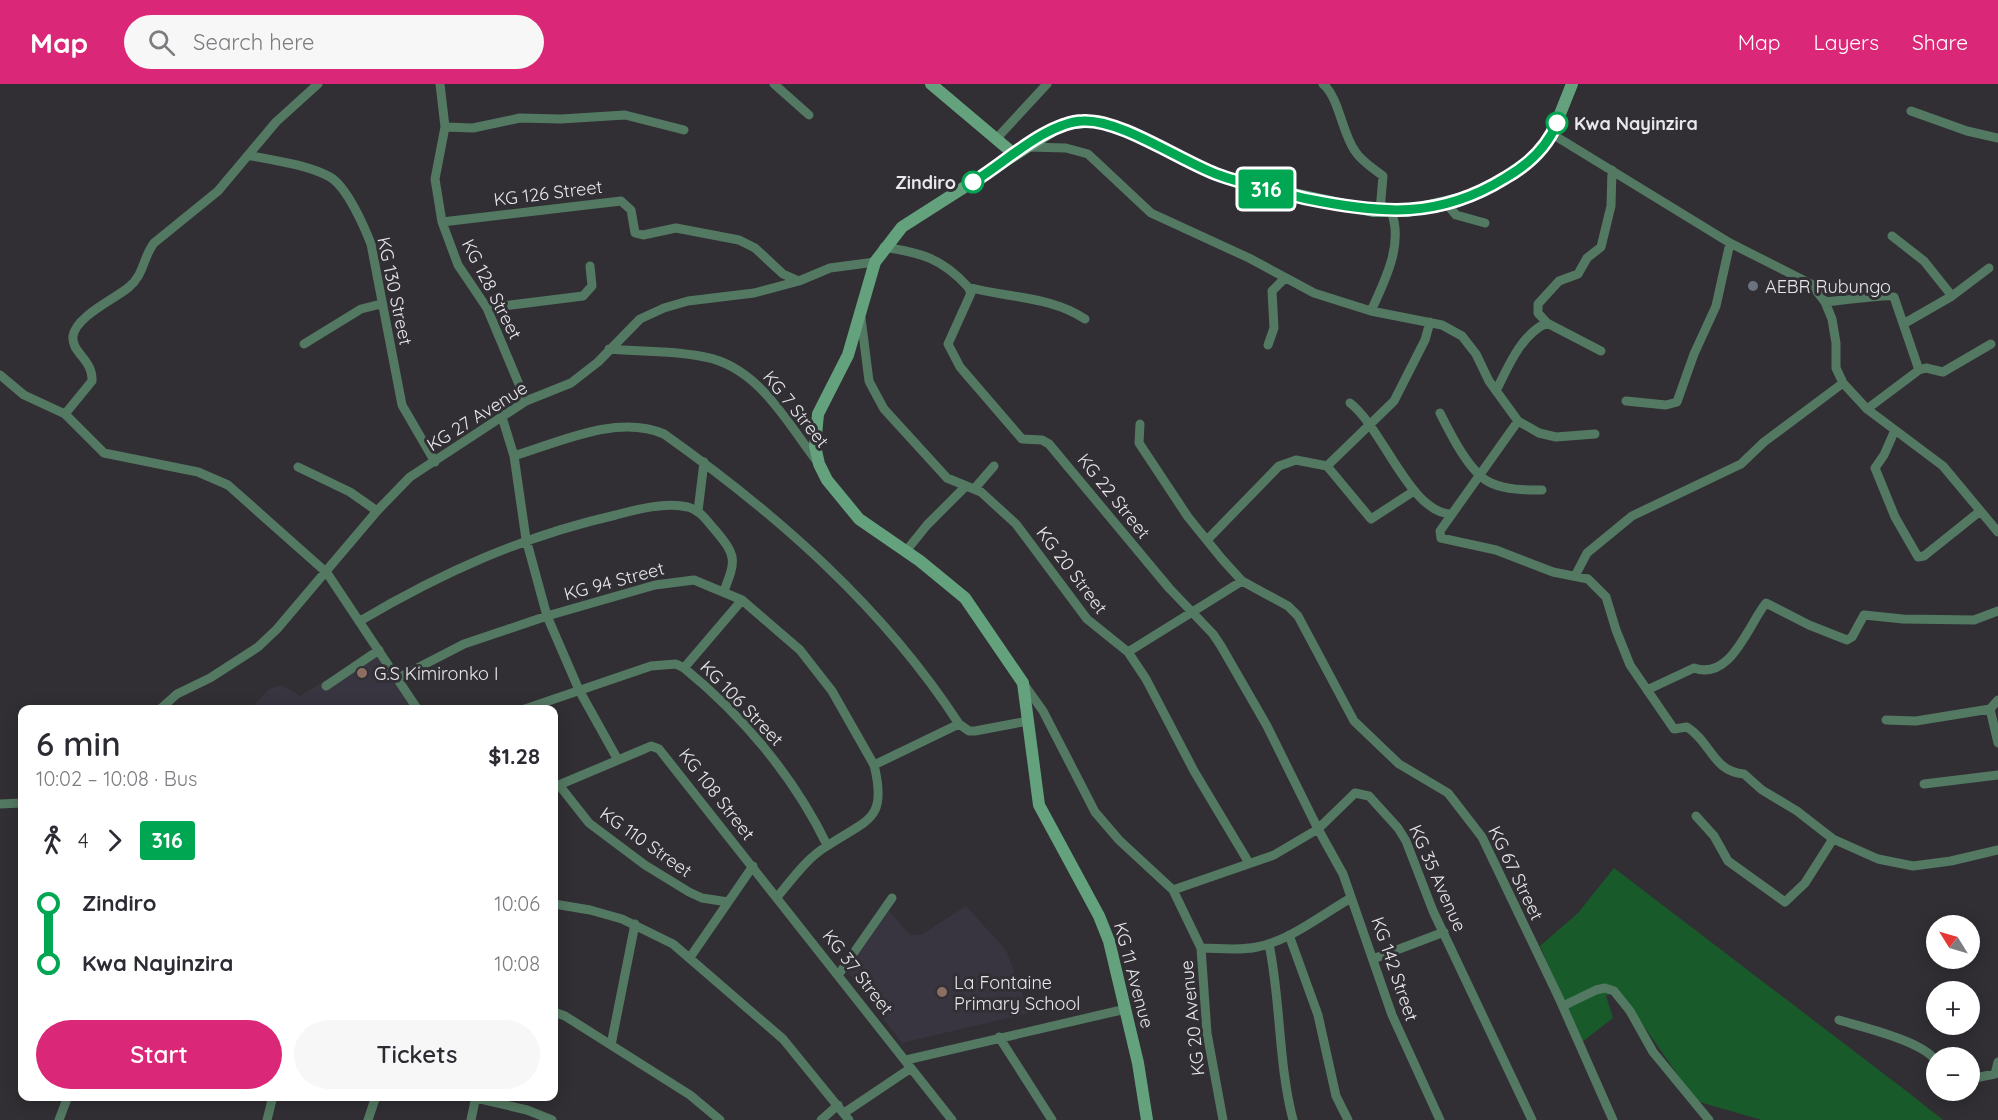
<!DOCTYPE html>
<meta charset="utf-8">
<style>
body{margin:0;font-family:Quicksand,sans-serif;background:#f7f7f7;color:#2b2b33;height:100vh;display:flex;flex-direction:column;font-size:22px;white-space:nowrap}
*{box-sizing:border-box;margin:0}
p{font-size:20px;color:#7c7c81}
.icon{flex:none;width:33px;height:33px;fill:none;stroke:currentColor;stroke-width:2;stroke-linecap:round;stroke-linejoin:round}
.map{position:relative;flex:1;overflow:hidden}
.panel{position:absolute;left:18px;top:621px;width:540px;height:396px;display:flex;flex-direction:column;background:#fff;border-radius:12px;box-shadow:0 3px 15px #0003}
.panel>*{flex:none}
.badge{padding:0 12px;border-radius:4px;font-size:21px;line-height:39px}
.needle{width:39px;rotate:307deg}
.fabs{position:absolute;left:1926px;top:831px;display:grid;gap:12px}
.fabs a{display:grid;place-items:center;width:54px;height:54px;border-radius:50%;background:#fff;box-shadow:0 3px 15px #0003;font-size:30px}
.map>.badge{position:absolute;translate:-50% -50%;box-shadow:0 0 0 3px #fff}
.legs{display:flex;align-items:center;gap:9px;height:66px;padding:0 18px;font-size:20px}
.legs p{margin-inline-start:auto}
.head{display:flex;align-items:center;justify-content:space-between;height:102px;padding:0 18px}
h1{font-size:33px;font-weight:600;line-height:45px}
.action{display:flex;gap:12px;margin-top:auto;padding:12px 18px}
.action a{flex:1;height:69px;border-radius:36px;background:#db2777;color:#fff;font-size:24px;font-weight:600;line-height:69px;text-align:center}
.action a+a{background:#f7f7f7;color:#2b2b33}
ul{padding:0 18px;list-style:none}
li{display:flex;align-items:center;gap:21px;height:60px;font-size:22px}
li i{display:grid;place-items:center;width:9px;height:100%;margin:0 8px;background:currentColor}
li i::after{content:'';width:15px;height:15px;margin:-8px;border:4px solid;border-radius:50%;background:#fff}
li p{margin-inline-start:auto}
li:first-child i{background:linear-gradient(#0000 50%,currentColor 0)}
li:last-child i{background:linear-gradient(currentColor 50%,#0000 0)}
header{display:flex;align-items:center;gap:36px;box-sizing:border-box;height:84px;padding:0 30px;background:#db2777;color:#fff}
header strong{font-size:28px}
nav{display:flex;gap:33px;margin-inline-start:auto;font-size:21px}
.search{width:420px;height:54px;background:#f7f7f7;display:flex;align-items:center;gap:15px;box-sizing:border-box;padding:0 21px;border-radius:33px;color:#7c7c81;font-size:22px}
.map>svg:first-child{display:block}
</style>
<header>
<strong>Map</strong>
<div class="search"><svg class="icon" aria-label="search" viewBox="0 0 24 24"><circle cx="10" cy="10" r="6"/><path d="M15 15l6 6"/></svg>Search here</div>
<nav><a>Map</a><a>Layers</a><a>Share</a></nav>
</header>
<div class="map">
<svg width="1998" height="1036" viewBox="0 0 1998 1036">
<rect width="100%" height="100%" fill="#312f34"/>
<path fill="#393540" d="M373,566L411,625L249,626L269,605L282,601L300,612Z
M966,822L1006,866L1029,929L902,959L847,887L889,827L910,851H921Z"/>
<path fill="#195a2b" d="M1614,784L1905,1006L1943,1036H1762L1696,1017L1618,905L1606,912L1613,934L1582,958L1540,862L1578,829Z"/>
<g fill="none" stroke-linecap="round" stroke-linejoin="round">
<path stroke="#537962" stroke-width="9" d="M440,0L445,43L435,95L442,138L458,181L487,224L526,317
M774,0L809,31
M1323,0C1339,13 1342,49 1355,67C1361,77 1374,85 1383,92L1380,127
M1911,27L1967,47L1998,54
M445,43L473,44L520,34L561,35L625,31L684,46
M1552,50L1730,159L1811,200L1825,218L1832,235L1836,259V284L1843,299L1867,325L1943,382L1998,448
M997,54L1047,0
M1028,63L1066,64L1088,70L1151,129L1249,174L1314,209L1371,227L1442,241L1462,252L1476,270L1489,297L1518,337L1539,349L1556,353L1595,350
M248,71C274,77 307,80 330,93C347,103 364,142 371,160L402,321L435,378
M1446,119L1456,131L1485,139
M442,138L621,117L631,126L635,149L643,151L676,144L739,156L755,164L783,190L799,197
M1892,152L1924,177L1952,212
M884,163C921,169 942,174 968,203L971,209L948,260L960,283L1022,355L1042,356L1049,360L1169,504L1213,550L1221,562L1267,642L1318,745L1343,790L1392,931L1440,1036
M968,203C1007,214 1051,212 1085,235
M1825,218C1836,217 1890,210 1894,213L1919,286
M487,224L583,212L592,202L590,182
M1371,227C1385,196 1404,160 1391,127
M861,234L869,297L884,325L947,394L981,408L1016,440L1087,535L1128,568L1146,595L1194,687L1249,779
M1547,239L1538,229V220L1559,197L1578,190L1587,174L1601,163L1611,122L1612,86
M1905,239L1952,212L1989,184
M304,260L361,225L381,220
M1268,261L1274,244L1272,207L1284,195
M609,265C641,268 674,266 705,273C758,283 786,337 816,376
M0,291L24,311L65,330L104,369L198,388L228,401L327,489L418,626
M1496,307C1508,283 1521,250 1547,239L1601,267
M1626,317L1666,321L1677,318L1694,270L1716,222L1730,159
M1350,319C1383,344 1410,430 1452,430
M1867,325L1919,286L1926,284L1943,288L1991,260
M1440,329C1450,349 1470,390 1491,399C1507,406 1525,406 1542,406
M65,330L92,297C93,275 71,269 73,252C76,232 115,215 129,203C144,191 143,173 154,159L218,107L276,38L318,0
M502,333L514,372L526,455L547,532L579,606L618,676
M1518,337L1440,447L1441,454L1496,466L1553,488L1588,495L1606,513L1616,546L1630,581L1674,645L1687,643C1711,658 1713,688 1744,690L1762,706L1797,727L1833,755L1878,775L1913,782L1951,777L1998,766
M1140,340L1139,359L1188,433L1222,475L1242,497L1288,522L1298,532L1354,637L1399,680L1448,709L1482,753L1559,914L1613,1036
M1895,346L1884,371L1875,384L1895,433L1918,473L1924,472L1979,428
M514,372C560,358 617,330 664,350C778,431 883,523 959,640
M298,383L350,408L377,427
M975,404L994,382
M1414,407L1371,435L1327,382L1394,317L1425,256L1430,238
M698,427L704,378
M1208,455L1279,382L1296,376L1327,382
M906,467L927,441L966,402
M1575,492L1587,469L1632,432L1741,380L1764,358L1843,299
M360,537C441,489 523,452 616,431C638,425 665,418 688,423C700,426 707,437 715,446C737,472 736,476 724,507
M1128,568L1242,497
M684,584L742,516
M398,594L464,560L547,532L655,501L694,496L742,516L800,566L832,607L874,681
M1023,599L1043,627L1095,728L1119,756L1173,806L1201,864L1207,949L1223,1036
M326,602L379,566
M1647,606L1694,584C1731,597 1748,541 1766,519L1809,541L1847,556L1852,553L1864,531L1903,535L1974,536L1998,527
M1998,616L1990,625L1998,659
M159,626L177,610L210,594L258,563L277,545L377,427L410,393L526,317L571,299L598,278L640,235L664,224L688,217L754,209L799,197L830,184L875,178
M522,626L651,582L676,580L684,584C743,632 794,693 827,761
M1886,636L1916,637L1990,625
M1924,700L1998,691
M559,701L589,739L645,781L689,808L702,814L728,818
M554,703L642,666L651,662L659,665L952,1036
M0,720L22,719
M1696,732L1714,752L1728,777L1785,818L1805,799L1833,755
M1173,806L1274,771L1318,745L1355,709L1369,712L1398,744L1406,757L1433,827L1532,1036
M778,812C793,794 807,774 827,762C867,735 888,737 874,681L959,640L969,647H975L1028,637
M554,820L590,826L622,835L673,860L783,955L849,1036
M1289,851L1318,931L1336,1012L1348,1036
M1269,860C1281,918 1278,978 1293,1036
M1201,864C1219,864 1239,867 1257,863C1291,856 1321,831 1351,814
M691,872L753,782
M1373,875L1444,848
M839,890L892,814
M1563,922L1596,906L1605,904L1614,907L1630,927L1653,968L1709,1036
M554,928L565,932L690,1011L720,1036
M1839,936C1862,943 1923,957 1936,977
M999,953L1052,1036
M611,961L635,840
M906,976L1126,925
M1970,995L1995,990L1998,978
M476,1014L527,1026L552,1036
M844,1029L911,984
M59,1036L68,1012
M267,1036L273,1012
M368,1036L376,1012
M471,1036L476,1012
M821,1036L838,1021"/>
<path stroke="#63a27d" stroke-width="12" d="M931,0L1014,70
M1147,1036L1138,979L1109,857L1099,832L1039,721L1023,599L965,514L920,477L859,435L827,396L819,380L815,362L818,330L848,271L875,178L902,143L1063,40L1098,37L1117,43L1217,91L1261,103L1373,127H1407L1467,113L1494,101L1534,73L1552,50L1572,0"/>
</g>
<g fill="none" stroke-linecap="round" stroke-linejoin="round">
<g stroke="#fff" stroke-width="14">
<path id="line-1" d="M973,98C1003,80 1047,38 1083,37C1120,35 1179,76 1216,90C1246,101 1278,108 1308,115C1381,130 1439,135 1505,94C1528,81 1547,63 1557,39"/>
</g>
<use href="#line-1" stroke="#00a651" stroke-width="9"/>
</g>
<g fill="#fff" stroke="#00a651" stroke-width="3">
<circle cx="1557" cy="39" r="10"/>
<circle cx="973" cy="98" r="10"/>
</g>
<circle fill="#6b7280" stroke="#312f34" stroke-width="2" cx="1753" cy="202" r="6"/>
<g fill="#8d6e63" stroke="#312f34" stroke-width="2">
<circle cx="362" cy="589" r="6"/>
<circle cx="942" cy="908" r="6"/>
</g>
<g text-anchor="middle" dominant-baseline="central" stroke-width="6" stroke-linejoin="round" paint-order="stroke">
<g font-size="18" font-weight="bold" fill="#e8e7eb" stroke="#312f34" text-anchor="start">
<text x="1574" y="39">Kwa Nayinzira</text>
<text x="956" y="98" text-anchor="end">Zindiro</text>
</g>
<g font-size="18" fill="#e8e7eb" stroke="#312f34">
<text transform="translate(548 109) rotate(-7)">KG 126 Street</text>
<text transform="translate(492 205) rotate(63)">KG 128 Street</text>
<text transform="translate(395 207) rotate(78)">KG 130 Street</text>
<text transform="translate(796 325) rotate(51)">KG 7 Street</text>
<text transform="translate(477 332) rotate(-32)">KG 27 Avenue</text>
<text transform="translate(1114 412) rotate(51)">KG 22 Street</text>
<text transform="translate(1072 486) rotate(53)">KG 20 Street</text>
<text transform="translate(614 497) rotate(-15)">KG 94 Street</text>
<text transform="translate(742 619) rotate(46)">KG 106 Street</text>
<text transform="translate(717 710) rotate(52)">KG 108 Street</text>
<text transform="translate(646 758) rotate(35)">KG 110 Street</text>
<text transform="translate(1516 789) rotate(64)">KG 67 Street</text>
<text transform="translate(1438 794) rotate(66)">KG 35 Avenue</text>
<text transform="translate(1395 885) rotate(71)">KG 142 Street</text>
<text transform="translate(858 888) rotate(52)">KG 37 Street</text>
<text transform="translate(1134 891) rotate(75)">KG 11 Avenue</text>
<text transform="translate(1192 934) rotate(-96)">KG 20 Avenue</text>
</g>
<g font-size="18" fill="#e8e7eb" stroke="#312f34" text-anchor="start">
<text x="1765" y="202">AEBR Rubungo</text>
<text x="374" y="589">G.S Kimironko I</text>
<text x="954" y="898">La Fontaine<tspan x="954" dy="21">Primary School</tspan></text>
</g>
</g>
</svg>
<div class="fabs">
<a><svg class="needle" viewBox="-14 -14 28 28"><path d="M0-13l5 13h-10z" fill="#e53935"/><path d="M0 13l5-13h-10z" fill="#7c7c81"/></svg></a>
<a>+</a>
<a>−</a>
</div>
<b class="badge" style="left:1266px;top:105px;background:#00a651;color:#fff">316</b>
<section class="panel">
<div class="head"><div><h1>6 min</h1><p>10:02 – 10:08 · Bus</p></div><b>$1.28</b></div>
<div class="legs"><svg class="icon" aria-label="walk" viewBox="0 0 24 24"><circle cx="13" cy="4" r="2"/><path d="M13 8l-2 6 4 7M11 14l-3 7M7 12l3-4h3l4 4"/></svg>4<svg class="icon" aria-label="forward" viewBox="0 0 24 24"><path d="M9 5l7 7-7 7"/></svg><b class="badge" style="background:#00a651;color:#fff">316</b></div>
<ul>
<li><i style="color:#00a651"></i><b>Zindiro</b><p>10:06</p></li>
<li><i style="color:#00a651"></i><b>Kwa Nayinzira</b><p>10:08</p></li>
</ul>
<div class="action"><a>Start</a><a>Tickets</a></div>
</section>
</div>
